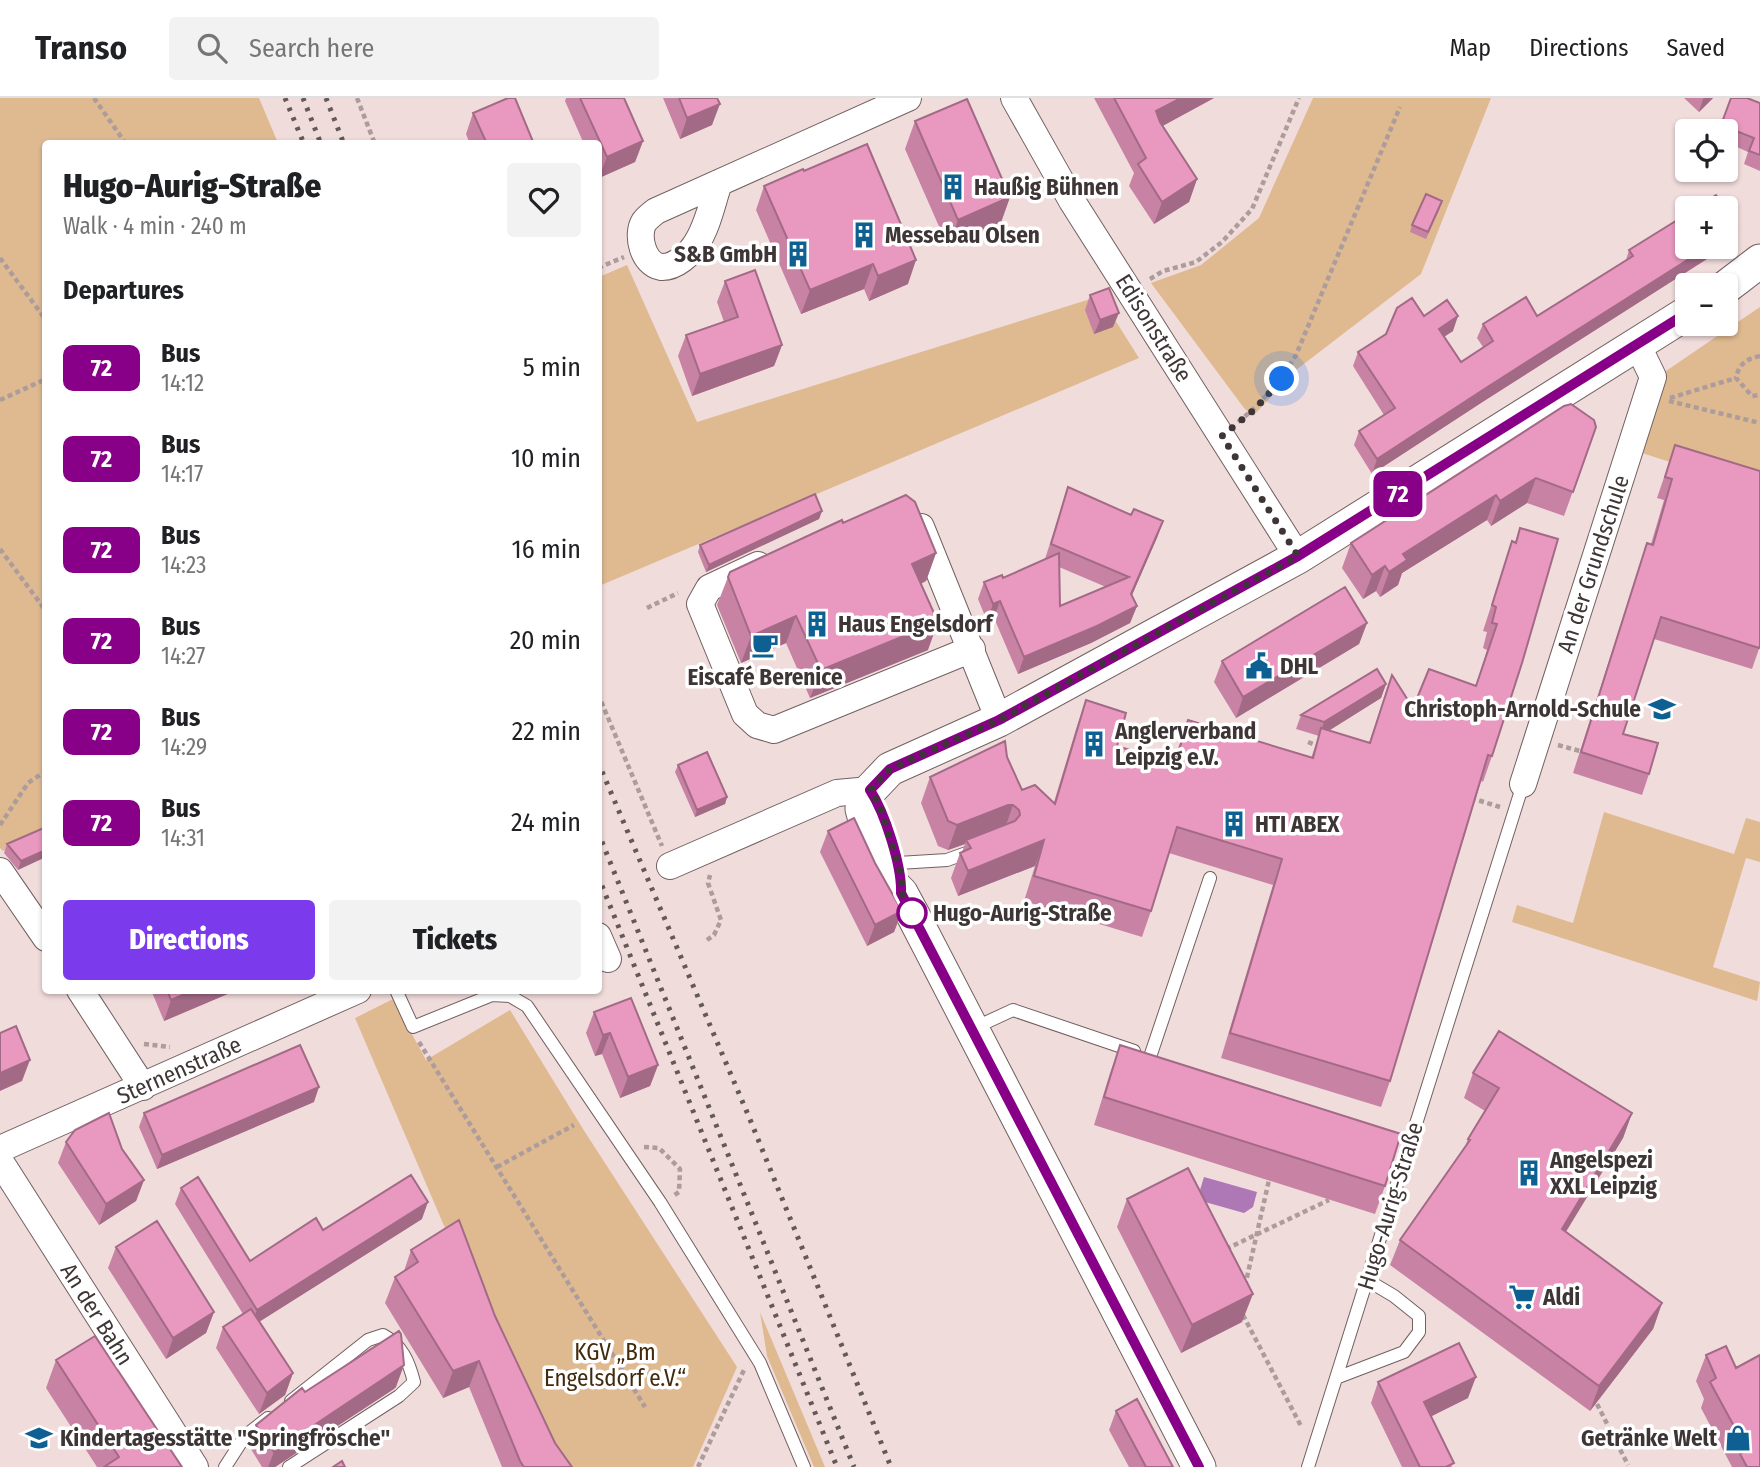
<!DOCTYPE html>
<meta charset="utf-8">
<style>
body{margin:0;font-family:"Fira Sans Condensed",sans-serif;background:#f2f2f2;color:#202124;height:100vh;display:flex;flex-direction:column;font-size:26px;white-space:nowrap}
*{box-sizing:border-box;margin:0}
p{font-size:23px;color:#757577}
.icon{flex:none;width:38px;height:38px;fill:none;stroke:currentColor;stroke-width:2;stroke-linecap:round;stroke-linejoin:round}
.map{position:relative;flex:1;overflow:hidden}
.details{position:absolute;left:42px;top:42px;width:560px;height:854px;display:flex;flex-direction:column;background:#fff;border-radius:7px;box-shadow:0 2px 5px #0004}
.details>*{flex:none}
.badge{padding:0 14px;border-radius:10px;font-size:24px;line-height:46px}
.tools{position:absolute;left:1675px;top:21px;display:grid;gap:14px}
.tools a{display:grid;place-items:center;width:63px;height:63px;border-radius:7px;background:#fff;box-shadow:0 2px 5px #0004;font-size:35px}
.you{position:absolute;width:35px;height:35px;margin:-18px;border:5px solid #fff;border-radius:50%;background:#1a73e8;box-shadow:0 0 0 10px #1a73e833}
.map>.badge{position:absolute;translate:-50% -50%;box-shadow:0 0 0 4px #fff}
h2{padding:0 21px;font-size:26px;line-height:63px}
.round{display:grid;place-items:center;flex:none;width:74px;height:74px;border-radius:7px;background:#f2f2f2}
.overview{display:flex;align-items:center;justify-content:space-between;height:119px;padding:0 21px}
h1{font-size:33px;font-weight:800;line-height:52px}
.button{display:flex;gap:14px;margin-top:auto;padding:14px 21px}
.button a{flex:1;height:80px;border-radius:7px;background:#7c3aed;color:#fff;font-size:28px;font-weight:800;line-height:80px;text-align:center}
.button a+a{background:#f2f2f2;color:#202124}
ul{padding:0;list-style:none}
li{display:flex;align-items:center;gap:21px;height:91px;padding:0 21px}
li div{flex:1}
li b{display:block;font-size:26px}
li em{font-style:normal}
li .badge{min-width:77px;font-weight:700;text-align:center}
header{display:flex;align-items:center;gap:42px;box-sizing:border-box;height:98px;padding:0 35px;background:#fff;border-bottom:2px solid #e0e0e0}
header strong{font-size:33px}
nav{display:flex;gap:38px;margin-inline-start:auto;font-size:24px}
.search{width:490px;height:63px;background:#f2f2f2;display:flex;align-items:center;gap:18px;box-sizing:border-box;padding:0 24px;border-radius:7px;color:#757577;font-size:26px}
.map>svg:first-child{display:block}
</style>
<header>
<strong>Transo</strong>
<div class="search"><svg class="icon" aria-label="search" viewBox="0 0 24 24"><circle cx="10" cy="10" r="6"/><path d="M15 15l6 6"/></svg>Search here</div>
<nav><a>Map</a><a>Directions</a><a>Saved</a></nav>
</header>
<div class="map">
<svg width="1760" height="1369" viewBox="0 0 1760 1369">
<rect width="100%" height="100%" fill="#f1dcdc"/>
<path fill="#dfba91" d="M0,0H259L278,45L46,46L45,734L3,753L0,750Z
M1313,0H1491L1421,176L1296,272L1253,318L1244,310L1151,185L1201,167L1259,120Z
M627,167L697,324L1100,198L1139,260L599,488V179Z
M1760,209V393L1639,354L1663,275Z
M1604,714L1734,756L1746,720L1760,724V764L1746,760L1713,869L1760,884L1757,903L1512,824L1517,807L1573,825Z
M393,901L426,962L510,912L583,1031L737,1269L693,1369H551L520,1305L355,920Z
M760,1214L825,1369H814L767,1258Z"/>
<path fill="#ae77b5" d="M1204,1079L1257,1094L1253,1109L1244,1115L1205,1104L1200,1092Z"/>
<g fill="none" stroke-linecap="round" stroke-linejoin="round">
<g stroke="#726061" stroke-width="14">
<path id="service" d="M898,765L947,762L972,753
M396,892L413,929L492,897L510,898L527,908L660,1104L760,1265L804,1369
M974,930L1013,912L1134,953
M1150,959L1210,780
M1336,1280L1404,1254L1419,1234V1218L1394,1198L1367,1182
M225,1369L245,1338L268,1320
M289,1369L399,1298L414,1284C409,1264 402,1247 383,1237L368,1242L291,1303
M1308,1369L1523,686"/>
</g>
<g stroke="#726061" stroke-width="28">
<path id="minor" d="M1014,0L1072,103L1298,459
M719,85C712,105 708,128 696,146C690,156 675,170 661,169C643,166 636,137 644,124C647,120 652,116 656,113L908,0
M921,429L999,622
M758,467L709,490L700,506L745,616L757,627L774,632L972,551
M1523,686L1653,279L1638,248
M670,768L837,695L870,692
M0,773L46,840
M598,838L608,861
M80,892L143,989
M0,1051L358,892
M0,1063L195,1369"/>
</g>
<g stroke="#726061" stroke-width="35">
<path id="tertiary" d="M1726,189L1760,163
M1199,1369L913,817L901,795L885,779L871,744L862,711L870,692L890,671L999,622L1298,459L1687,215"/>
</g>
<path stroke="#ac9c9c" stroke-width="4.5" stroke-dasharray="5 3.5" stroke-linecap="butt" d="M94,0L126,46
M357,0L375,46
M0,160L46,222
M598,170L624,159
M1150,181L1163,173L1196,164L1222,144L1252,111L1299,0
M1760,258C1746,261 1739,266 1736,280L1752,298L1760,297
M1670,300L1736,280
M0,302L46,281
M1669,303L1760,325
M1238,324C1262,305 1280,283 1296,257L1400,9
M0,451L46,513
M647,510L678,495
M598,596L662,748
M1308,644L1321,649
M1558,647L1580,653
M1471,700L1500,709
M0,727L28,685L46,673
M707,842L714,837L721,822L708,785L710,777
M419,944L645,1309
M144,946L170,949
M644,1049L659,1050L680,1071L679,1094L673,1098
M497,1069L574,1027
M1226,1151L1329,1102
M1245,1188L1269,1082
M1243,1217L1302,1330
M1597,1306L1628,1367
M698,1369L744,1272"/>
<use href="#service" stroke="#fff" stroke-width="12"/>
<use href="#minor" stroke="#fff" stroke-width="26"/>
<use href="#tertiary" stroke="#fff" stroke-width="33"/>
<path stroke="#645959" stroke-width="5" stroke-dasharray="3.5 7" stroke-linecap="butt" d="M285,0L304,46
M303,0L321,46
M326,0L344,46
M598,664L749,1019L891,1369
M598,734L854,1369
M598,778L837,1369"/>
</g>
<path fill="#c883a4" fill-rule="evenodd" d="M566,0H624L643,43L635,64L599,80L598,46H584L565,3Z
M663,0H717L712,27L680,41Z
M1094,0H1214L1162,28L1197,81L1189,104L1154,126L1129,88L1134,75Z
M1684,0H1713L1699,14Z
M1731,0L1760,5V73L1744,66L1748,54L1726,44V33H1718Z
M473,15L534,46H470L466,36Z
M915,23L1010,99L1000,127L948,149L905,51Z
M804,73L908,186L869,203L864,191L801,216L756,112L764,88Z
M1440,110L1426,141L1410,134L1412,127Z
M1732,145L1484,303L1372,376L1354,347L1359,333L1384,317L1353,268L1358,254L1424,218L1453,233L1444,239L1461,264L1483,249L1477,240L1483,226L1537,218L1626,162L1629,152Z
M725,183L782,247L774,268L692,298L678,258L686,237L724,224L717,204Z
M1090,197L1113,229L1094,236L1085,212Z
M1596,329L1564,418L1527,405L1491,428L1487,422L1402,475L1398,487L1380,499L1376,493L1363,501L1342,470L1351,445Z
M1675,347L1760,548L1752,571L1654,541L1623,636L1649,676L1642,697L1573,675L1640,466L1647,445L1651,446L1664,402L1657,400Z
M1068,389L1131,417L1163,423L1132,497L1137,508L1130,525L1091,545L1018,576L994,520L987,523L978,501L984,484L1003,480L1045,461ZM1059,469L1106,489L1060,508Z
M822,413L819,421L706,474L698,454L700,447Z
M843,425L936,455L926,483L921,486L928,552L810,600L786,545L741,565L717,507L728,479Z
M1520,430L1492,658L1483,684L1481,683L1390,983L1381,1009L1221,960L1273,787L1169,755L1151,813L1142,839L1024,803L1035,768L958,798L951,780L960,755L962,754L965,746L948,752L938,748L921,705L930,679L1007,659L1022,692L1054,704L1077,628L1086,602L1117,648L1173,665L1188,622L1311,660L1319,638L1296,631L1301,617L1386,586L1381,600L1329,632L1369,645L1392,577L1413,610L1476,588L1487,552L1483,550L1487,534L1483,533L1512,443L1515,444Z
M1367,525L1359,546L1236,620L1214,584L1222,563Z
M678,667L727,699L725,706L695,719L675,674Z
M46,729L18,772L4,755L7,746Z
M828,733L875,765L902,813L894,834L867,848L820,754Z
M151,892H237L164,923Z
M594,914L658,967L650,988L620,1000L602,956L595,958L586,935Z
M1120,947L1385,1088L1375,1116L1094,1027L1110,975Z
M1473,975L1632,1015L1623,1040L1566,1134L1662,1205L1653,1231L1590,1313L1390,1167L1400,1142L1465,1049L1468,1041L1485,1013L1464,1000Z
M314,1004L157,1071L139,1029L144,1015Z
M66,1044L144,1082L136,1103L99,1127L58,1065Z
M181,1090L250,1163L323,1132L422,1121L259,1224L293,1275L285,1297L259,1316L216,1250L223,1229L243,1216L175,1106Z
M1127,1101L1242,1224L1181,1255L1117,1129Z
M116,1149L214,1214L206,1235L166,1261L108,1170Z
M411,1152L495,1218L555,1345L572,1369H502L469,1289L443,1300L385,1205L395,1179L404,1173Z
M1706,1257L1736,1270L1760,1369H1732L1701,1310L1704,1301L1696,1283Z
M56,1262L182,1369H97L46,1290Z
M1378,1284L1468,1300L1431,1318L1452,1369H1402L1371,1305Z
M396,1289L275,1369H262L249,1348L256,1327L305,1294Z
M1116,1313L1173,1369H1129L1109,1332Z"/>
<path fill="#a36a86" d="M1181,0H1214L1148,36L1156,13Z
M1705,0H1713L1699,14L1703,1Z
M720,6L712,27L680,41L687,20Z
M643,43L635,64L599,80L607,59Z
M1197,81L1189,104L1154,126L1162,104Z
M1010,99L1000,127L948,149L958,122Z
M1737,130L1732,145L1484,303L1372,376L1377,361L1489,288L1708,149H1726V138Z
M916,162L908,186L869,203L878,178Z
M873,166L864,191L801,216L810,192Z
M1119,215L1113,229L1094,236L1100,222Z
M1458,218L1453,233L1434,245L1439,231Z
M782,247L774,268L692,298L700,276Z
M1536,380L1527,405L1491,428L1500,403Z
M1496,397L1487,422L1402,475L1398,487L1380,499L1389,474L1403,456Z
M822,413L819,421L706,474L709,467Z
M1163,423L1157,440L1125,513L1131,496Z
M936,455L926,483L902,494L912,466Z
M1385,468L1376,493L1363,501L1372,477Z
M1000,503L994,520L987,523L993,506Z
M1137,508L1130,525L1091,545L1018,576L1024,559Z
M796,518L786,545L741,565L751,538Z
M938,524L928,552L810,600L821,572Z
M1367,525L1359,546L1236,620L1243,599Z
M1386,586L1381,600L1319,639L1324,624Z
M727,699L725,706L695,719L697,712Z
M1008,707H1013L1004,733L966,742L965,746L948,752L957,727Z
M1044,742L1035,768L958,798L968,773Z
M46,752V759L18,772L21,763Z
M902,813L894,834L867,848L875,827Z
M194,892H237L164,923L171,902Z
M610,935L602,956L595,958L603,937Z
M30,962L22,983L0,993V975Z
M658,967L650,988L620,1000L628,979Z
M319,989L314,1004L157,1071L162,1057Z
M1632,1015L1623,1040L1552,1156L1562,1131Z
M144,1082L136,1103L99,1127L106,1106Z
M428,1104L422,1121L251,1229L257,1212Z
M1253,1196L1242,1224L1181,1255L1192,1227Z
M1662,1205L1653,1231L1590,1313L1599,1288Z
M214,1214L206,1235L166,1261L173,1240Z
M479,1263L469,1289L443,1300L453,1273Z
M404,1267L396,1289L394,1291L275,1369H268L274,1354Z
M293,1275L285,1297L259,1316L267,1295Z
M1476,1279L1468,1300L1416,1326L1424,1304Z"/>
<path fill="#e998bf" stroke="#a36a86" stroke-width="2" d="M508,0H515L534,46H487L473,15Z
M580,0H624L643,43L607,59Z
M679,0H717L720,6L687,20Z
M1114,0H1181L1156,13L1160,24L1197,81L1162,104L1138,66L1146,60Z
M1731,0H1747L1760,5V57L1749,53L1754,40L1721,27Z
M967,1L1010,99L958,122L915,23Z
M867,46L916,162L878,178L873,166L810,192L764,88L803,71L804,73Z
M1426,96L1442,103L1428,134L1412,127Z
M1716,97L1725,110H1696Z
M1726,112L1737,130L1726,138Z
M1687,116V149H1708L1489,288L1377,361L1359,333L1395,310L1358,254L1386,236L1397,210L1412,200L1424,218L1447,202L1458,218L1439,231L1461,264L1493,243L1483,226L1526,199L1537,218L1633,158L1629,152Z
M755,172L782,247L700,276L686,237L738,219L725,183Z
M1109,190L1119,215L1100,222L1090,197Z
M1571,306L1594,322L1596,329L1573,394L1536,380L1500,403L1496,397L1403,456L1407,462L1389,474L1385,468L1372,477L1351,445L1564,308Z
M1675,347L1760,373V548L1759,550L1661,519L1623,636L1658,645L1649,676L1581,654L1647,445L1653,447L1672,381L1665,379Z
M1068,389L1131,417L1134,411L1163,423L1131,496L1137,508L1097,528L1024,559L1000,503L993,506L984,484L1002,477L1003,480L1059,455L1060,508L1129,479L1051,446Z
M815,396L822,413L709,467L700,447Z
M906,397L915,404L936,455L912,466L938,524L821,572L796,518L751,538L728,479L730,474L842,422L843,425Z
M1520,430L1558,441L1522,565L1492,658L1488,657L1390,983L1230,935L1282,761L1177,729L1151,813L1034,778L1044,742L968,773L960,755L971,750L966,742L1015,723L1020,717L1019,712L1013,707H1008L957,727L948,723L930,679L1005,643L1007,659L1022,692L1035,687L1055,706L1086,602L1126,615L1117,648L1175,666L1188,622L1313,660L1321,630L1370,645L1392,577L1413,610L1429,571L1476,588L1497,526L1492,525L1496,509L1492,507L1512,443L1516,445Z
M1345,489L1367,525L1243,599L1222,563Z
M1377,571L1386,586L1324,624L1301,617Z
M707,654L727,699L697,712L678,667Z
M854,720L875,765L902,813L875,827L828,733Z
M46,729V752L21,763L7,746Z
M167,892H194L171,902Z
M631,900L658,967L628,979L610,935L603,937L594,914Z
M16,928L30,962L0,975V935Z
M1499,933L1632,1015L1562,1131L1662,1205L1599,1288L1400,1142L1470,1042L1468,1041L1499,990L1473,975Z
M300,947L319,989L162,1057L144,1015Z
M1120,947L1401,1036L1385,1088L1104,999Z
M109,1015L122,1051L144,1082L106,1106L66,1044L75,1032Z
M1188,1070L1253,1196L1192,1227L1127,1101Z
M411,1077L428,1104L257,1212L181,1090L198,1079L250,1163L316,1120L323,1132Z
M459,1122L495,1218L555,1345L572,1369H524L520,1363L479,1263L453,1273L395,1179L418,1164L411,1152Z
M157,1123L214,1214L173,1240L116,1149Z
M251,1211L293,1275L267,1295L223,1229Z
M399,1233L401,1236L404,1267L274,1354L256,1327L302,1290L305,1294Z
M95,1238L182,1369H104L119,1359L56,1262Z
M1459,1245L1476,1279L1424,1304L1454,1365L1446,1369H1420L1378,1284Z
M1726,1248L1736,1270L1760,1257V1369H1747L1740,1356L1747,1352L1710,1284L1716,1280L1706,1257Z
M1137,1301L1173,1369H1146L1116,1313Z
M342,1363L345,1369H333Z"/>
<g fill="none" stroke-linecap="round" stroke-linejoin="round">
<g stroke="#fff" stroke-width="16">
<path id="line" d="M1199,1369L901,795C902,768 885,715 870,692L890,671L999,622L1298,458L1687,215"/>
</g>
<use href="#line" stroke="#808" stroke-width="10"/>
<path stroke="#3e3636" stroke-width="7" stroke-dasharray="0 12.6" d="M912,815L913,817L901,795L902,780L880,708L870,692L890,671L999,622L1298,458L1222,338L1255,311L1282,281"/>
</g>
<defs>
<g id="building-bare" transform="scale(2.1)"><path d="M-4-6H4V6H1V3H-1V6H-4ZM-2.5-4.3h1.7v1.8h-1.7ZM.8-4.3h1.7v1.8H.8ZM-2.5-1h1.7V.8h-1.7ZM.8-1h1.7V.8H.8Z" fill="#0e6092" stroke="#fff" stroke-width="2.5" paint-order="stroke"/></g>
<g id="cafe-bare" transform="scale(2.1)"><path d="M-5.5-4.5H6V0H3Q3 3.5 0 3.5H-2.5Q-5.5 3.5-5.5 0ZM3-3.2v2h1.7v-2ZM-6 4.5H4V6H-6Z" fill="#0e6092" stroke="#fff" stroke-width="2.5" paint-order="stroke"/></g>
<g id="civic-bare" transform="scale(2.1)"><path d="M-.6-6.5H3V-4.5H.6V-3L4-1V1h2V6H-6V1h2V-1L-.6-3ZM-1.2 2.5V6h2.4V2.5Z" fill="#0e6092" stroke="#fff" stroke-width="2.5" paint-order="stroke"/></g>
<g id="school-bare" transform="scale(2.1)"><path d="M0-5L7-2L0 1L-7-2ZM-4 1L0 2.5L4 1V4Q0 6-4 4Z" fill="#0e6092" stroke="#fff" stroke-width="2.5" paint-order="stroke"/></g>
<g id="supermarket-bare" transform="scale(2.1)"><path d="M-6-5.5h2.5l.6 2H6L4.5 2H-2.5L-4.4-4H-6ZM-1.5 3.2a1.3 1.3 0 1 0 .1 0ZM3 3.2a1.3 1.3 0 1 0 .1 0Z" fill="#0e6092" stroke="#fff" stroke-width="2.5" paint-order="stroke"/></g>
<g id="shop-bare" transform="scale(2.1)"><path d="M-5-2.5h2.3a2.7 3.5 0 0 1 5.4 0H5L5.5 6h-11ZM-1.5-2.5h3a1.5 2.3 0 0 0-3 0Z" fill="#0e6092" stroke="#fff" stroke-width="2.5" paint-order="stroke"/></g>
</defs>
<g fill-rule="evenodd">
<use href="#building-bare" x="953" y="89"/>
<use href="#building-bare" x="864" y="137"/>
<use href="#building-bare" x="798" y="156"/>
<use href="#building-bare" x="817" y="526"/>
<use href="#cafe-bare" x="765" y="547"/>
<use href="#civic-bare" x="1259" y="568"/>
<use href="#school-bare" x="1662" y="611"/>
<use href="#building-bare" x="1094" y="646"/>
<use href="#building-bare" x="1234" y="726"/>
<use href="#building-bare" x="1529" y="1075"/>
<use href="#supermarket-bare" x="1522" y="1199"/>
<use href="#school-bare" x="39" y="1340"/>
<use href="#shop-bare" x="1738" y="1340"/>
</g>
<circle fill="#fff" stroke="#808" stroke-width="3.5" cx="912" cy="815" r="14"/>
<g text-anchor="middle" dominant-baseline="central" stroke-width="7" stroke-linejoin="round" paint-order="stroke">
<g font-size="23" font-weight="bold" fill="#3e3636" stroke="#fff" text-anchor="start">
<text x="974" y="89">Haußig Bühnen</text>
<text x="885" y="137">Messebau Olsen</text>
<text x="777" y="156" text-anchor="end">S&amp;B GmbH</text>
<text x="838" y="526">Haus Engelsdorf</text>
<text x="1280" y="568">DHL</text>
<text x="765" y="579" text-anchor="middle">Eiscafé Berenice</text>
<text x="1641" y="611" text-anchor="end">Christoph-Arnold-Schule</text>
<text x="1115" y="633">Anglerverband<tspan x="1115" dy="26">Leipzig e.V.</tspan></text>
<text x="1255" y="726">HTI ABEX</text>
<text x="1550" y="1062">Angelspezi<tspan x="1550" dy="26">XXL Leipzig</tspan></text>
<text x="1543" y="1199">Aldi</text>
<text x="60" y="1340">Kindertagesstätte "Springfrösche"</text>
<text x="1717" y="1340" text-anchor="end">Getränke Welt</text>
</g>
<g font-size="23" fill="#3e3636" stroke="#fff">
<text transform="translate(1154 230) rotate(58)">Edisonstraße</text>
<text transform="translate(1593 466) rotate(-72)">An der Grundschule</text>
<text transform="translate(179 972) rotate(-24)">Sternenstraße</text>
<text transform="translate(1390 1108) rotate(-73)">Hugo-Aurig-Straße</text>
<text transform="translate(97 1216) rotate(58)">An der Bahn</text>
</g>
<g font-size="23" font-weight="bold" fill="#3e3636" stroke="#fff" text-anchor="start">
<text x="933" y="815">Hugo-Aurig-Straße</text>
</g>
<g font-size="23" fill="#422b0d" stroke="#fff">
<text x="615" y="1254">KGV „Bm<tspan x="615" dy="26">Engelsdorf e.V.“</tspan></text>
</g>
</g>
</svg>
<div class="tools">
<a><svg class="icon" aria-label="locate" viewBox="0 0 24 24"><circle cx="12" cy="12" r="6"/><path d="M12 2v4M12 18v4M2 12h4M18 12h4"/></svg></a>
<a>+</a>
<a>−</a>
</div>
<div class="you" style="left:1282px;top:281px"></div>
<b class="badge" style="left:1398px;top:396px;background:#808;color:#fff">72</b>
<section class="details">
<div class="overview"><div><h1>Hugo-Aurig-Straße</h1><p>Walk · 4 min · 240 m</p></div><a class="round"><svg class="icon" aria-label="heart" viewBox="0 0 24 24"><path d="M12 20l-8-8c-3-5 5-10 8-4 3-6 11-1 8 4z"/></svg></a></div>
<h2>Departures</h2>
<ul>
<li><span class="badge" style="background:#808;color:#fff">72</span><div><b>Bus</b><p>14:12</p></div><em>5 min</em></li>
<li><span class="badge" style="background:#808;color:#fff">72</span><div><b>Bus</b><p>14:17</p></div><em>10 min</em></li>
<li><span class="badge" style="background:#808;color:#fff">72</span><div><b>Bus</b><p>14:23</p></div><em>16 min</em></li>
<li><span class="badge" style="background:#808;color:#fff">72</span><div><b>Bus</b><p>14:27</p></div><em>20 min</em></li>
<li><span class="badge" style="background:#808;color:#fff">72</span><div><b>Bus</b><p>14:29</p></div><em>22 min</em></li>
<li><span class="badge" style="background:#808;color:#fff">72</span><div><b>Bus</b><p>14:31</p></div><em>24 min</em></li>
</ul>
<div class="button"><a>Directions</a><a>Tickets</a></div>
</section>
</div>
